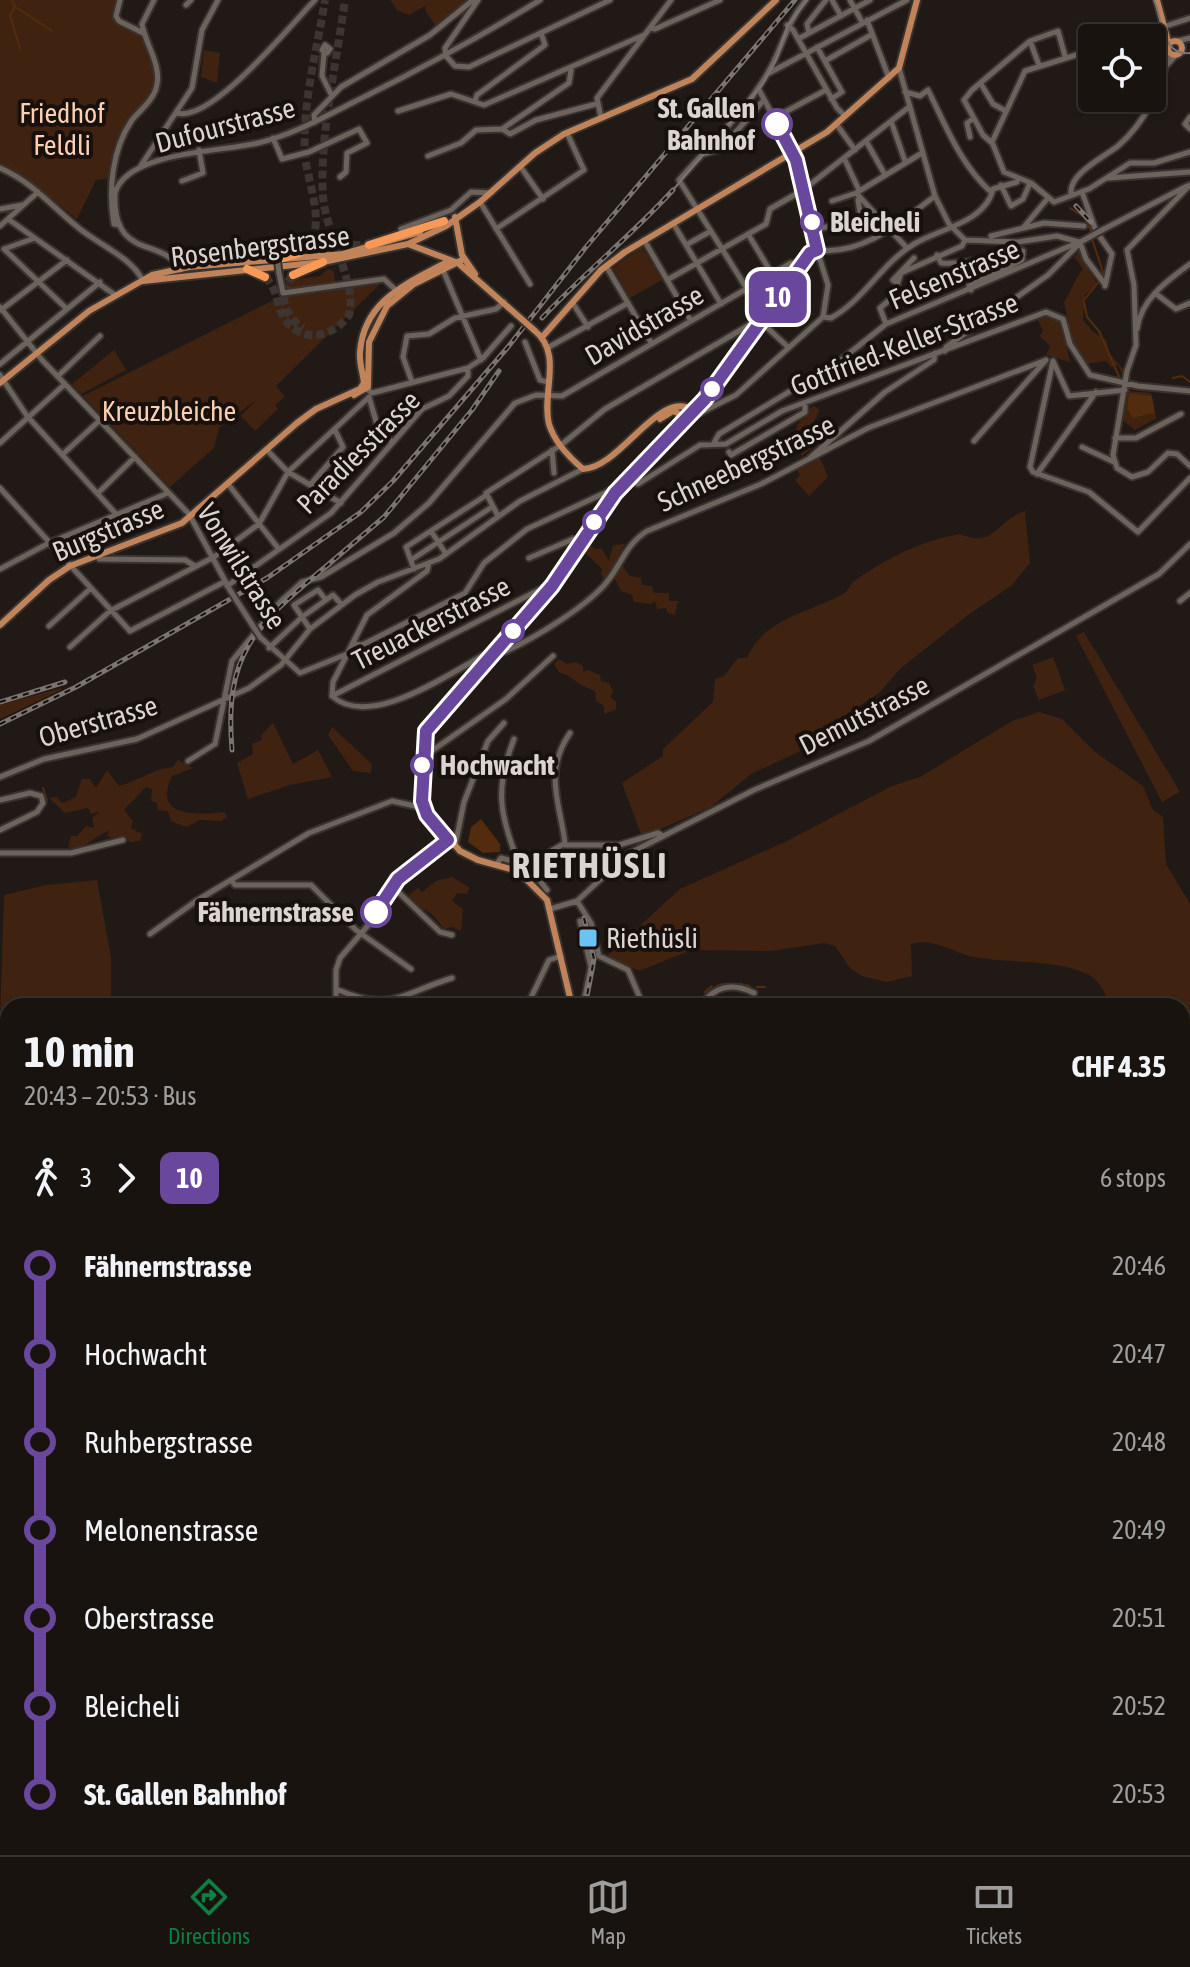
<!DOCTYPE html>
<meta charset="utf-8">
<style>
body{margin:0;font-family:"Asap Condensed",sans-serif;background:#221c19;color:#f1f3f6;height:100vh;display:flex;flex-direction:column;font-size:30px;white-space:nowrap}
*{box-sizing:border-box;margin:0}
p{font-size:26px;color:#9f9e9f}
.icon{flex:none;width:44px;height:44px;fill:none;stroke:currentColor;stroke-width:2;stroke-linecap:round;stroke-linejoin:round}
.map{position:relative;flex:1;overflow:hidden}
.panel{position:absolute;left:0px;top:998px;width:1190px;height:858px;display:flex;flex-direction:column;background:#191310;border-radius:24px 24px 0 0;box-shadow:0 2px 6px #0004,0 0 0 2px #373230}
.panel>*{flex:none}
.badge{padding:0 16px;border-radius:12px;font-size:28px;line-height:52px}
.buttons{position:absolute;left:1078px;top:24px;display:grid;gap:16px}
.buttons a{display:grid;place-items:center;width:88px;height:88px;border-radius:8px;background:#191310;box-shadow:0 2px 6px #0004,0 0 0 2px #373230;font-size:40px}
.map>.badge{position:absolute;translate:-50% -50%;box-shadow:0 0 0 4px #fff}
.legs{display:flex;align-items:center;gap:12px;height:88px;padding:0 24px;font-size:26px}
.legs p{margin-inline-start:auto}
.headline{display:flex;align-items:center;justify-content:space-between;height:136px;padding:0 24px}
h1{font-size:44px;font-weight:700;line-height:60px}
ul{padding:0 24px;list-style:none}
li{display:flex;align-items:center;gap:28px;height:88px;font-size:30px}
li i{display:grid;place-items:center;width:12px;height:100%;margin:0 10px;background:currentColor}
li i::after{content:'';width:20px;height:20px;margin:-10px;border:6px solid;border-radius:50%;background:#191310}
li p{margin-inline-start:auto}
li:first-child i{background:linear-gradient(#0000 50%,currentColor 0)}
li:last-child i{background:linear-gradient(currentColor 50%,#0000 0)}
.dock{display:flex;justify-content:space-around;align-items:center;height:112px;border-top:2px solid #373230;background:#191310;font-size:22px;color:#9f9e9f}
.dock a{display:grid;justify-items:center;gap:4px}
.dock .on{color:#0b8043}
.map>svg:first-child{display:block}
</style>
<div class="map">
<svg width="1190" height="1855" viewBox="0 0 1190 1855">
<rect width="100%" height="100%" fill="#211915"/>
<path fill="#3f2310" d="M0,0H120L116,16L119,21L144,33L158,79L156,89L130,123L112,178L96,180L77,219L31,182L0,168Z
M390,0H473L438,29L426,12L425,6L409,15L397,10Z
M204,50L220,53L217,83L201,77Z
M642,247L662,280L630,298L613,268Z
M1079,251L1097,284L1085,295L1083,320L1092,331L1106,340L1110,354L1124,370L1123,376L1118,365L1111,367L1106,361L1085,364L1073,343L1064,302C1068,298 1074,280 1083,269L1074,257Z
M328,269L334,271L335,283L286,289L285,281L320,276Z
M381,283L276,386L285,397L275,405L278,409L255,431L241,416L256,400L219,428L214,448L170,487L83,396L282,296Z
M1047,315L1061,322L1070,362L1046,355L1050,346L1040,336L1043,331L1037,319Z
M114,350L126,370L81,394L72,384Z
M1128,391L1151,393L1152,396H1139L1134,418L1155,413L1157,418L1135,430L1121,419Z
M813,406L820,410L809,431V442L817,444L802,456C790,429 796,424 813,406Z
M820,458L828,477L809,496L795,480L800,475L797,470Z
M1025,511L1030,563L1012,585L968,615L901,668L879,693L828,726L820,742L751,774L711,807L642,837L622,783L663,756V749L713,702L715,679L724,676L738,658H747C764,618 809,613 843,594C849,591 849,585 854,581C888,558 920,541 960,534C995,549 995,521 1025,511Z
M586,541L595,549H602L609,561L613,545L625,544L606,580L601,575L602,569L581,549Z
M621,563L630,576L641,578L642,585L652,586L654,593H669V601H678L675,615L668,613L666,608L657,609L655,601L651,604L634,602L632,595L621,591L614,577Z
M1084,632L1180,792L1162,802L1076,636Z
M1053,657L1065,690L1039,700L1033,686L1037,678L1032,665Z
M559,659L567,664L576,662L583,666V672L588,670L600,675L601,681L609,683L613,691L610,697L616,702V710L604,714V706L596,701L595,691C577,685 576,678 559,672L554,664Z
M61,688V690L0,719V705Z
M1039,712L1062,719L1094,751L1143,786L1153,810L1163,817L1166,864L1190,904V1024L1182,1026V1006H1112C1106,996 1101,983 1091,976C1060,958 1004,964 969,956C949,950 932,938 911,944L912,976L887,982L862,976L850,968L835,946L824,943L771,951L692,950L639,971L607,956L680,889L787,841L892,786L920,777L1012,721Z
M273,723L293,764L318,750L332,777L290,785L248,799L237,763L253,754L252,744L262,740L261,735Z
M332,727L372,764L371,773L353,771L328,735Z
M178,760L193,768L172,776C152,818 197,815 224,812L227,817L221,821L200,820L186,827L171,821L168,811L158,810L157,803L151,801L152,789L146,787L124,810L133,821L131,828L142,834L140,841L130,842L125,836L111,838L107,835L110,830C96,836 89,845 74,849L68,847L71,836H77L86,826L94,828L92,818L100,811L91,814L88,808L65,813L49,798L57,797L62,803L76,797L82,779H90L96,788L107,770L119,786C138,781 155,768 173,767Z
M452,877L470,888L467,894L457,893L452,901L463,909L461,931L452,927L444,929L433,915L411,901L409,895L418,888L422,892L436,881Z
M97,880L111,958V1006H8V1023H0L4,895L46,885Z
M1190,1161V1664H1185L1182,1679V1460L1189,1435L1182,1432V1162Z
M8,1288V1689L0,1674V1311Z
M977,1848H1069L1076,1853L1100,1849L1101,1855H942Z"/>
<path fill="#532b0d" d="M1129,393L1152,396L1155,413L1133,418L1127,409Z
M481,819L500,844V852L483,853L468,842L471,827Z"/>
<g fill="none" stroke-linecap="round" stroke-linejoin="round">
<path stroke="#532b0d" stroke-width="2" d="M12,0L15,7L10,15L20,49
M17,8L52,31
M1070,208L1084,217L1092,233
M1084,300L1104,275L1092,239
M1084,302L1087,317L1099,331L1120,379
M1173,378L1182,376L1190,382
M43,788L47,800
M725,984H742
M746,985L750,986
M717,986L723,984
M757,987H765
M705,992L712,986
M1182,1178L1190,1174
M1182,1258L1190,1267
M1182,1331L1190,1343
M0,1486L8,1490
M1182,1547L1190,1544
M1182,1637L1190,1623
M393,1848L399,1855
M874,1848L878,1855"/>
<path stroke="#3d3531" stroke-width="8" stroke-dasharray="8 4" stroke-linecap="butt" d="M332,233L350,245H369
M304,250C329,228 307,183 305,155C302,103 317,50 325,0
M293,275C277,293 284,316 303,328
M265,277C278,289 276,304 284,318C301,344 333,338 349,315C358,286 326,234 323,197C319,138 337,60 345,0"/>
<g stroke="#393330" stroke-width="9">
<path id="minor" d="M120,0L116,16L119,21L143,33
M832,0L841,16
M850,0L862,22
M186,5L191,0
M867,20L889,78
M787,25L793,30L837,108L845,116
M1166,26L1190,18
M650,28L655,29L720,0
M809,33L807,24L826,0
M798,39L870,0
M1030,41L1039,65
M1178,41L1190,38
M1152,44L1168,48
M325,45L330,49L327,53L322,50Z
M817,47L842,92L831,99
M1092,50L1025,71L992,142L1004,172L1031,183L1054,202L1089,189L1130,163H1154L1190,152
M324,53L322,76L332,96
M446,56L455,66L469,67L610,0
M446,56L445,48L478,0
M825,61L871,35
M1166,66L1175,56
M899,68L935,196L949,224L965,240L1018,242L1057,236L1079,242
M769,73L907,0
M981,84L993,104L1004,110
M758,88L793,153
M905,92L920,96L928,90C946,126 960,164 991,192
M475,101L477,95L545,45L541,33
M398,111L451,94L484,105L644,35
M177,113C212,123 291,24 315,0
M1190,117L1185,124L1190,129
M601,118L597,98L671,0
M774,118L826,90
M891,121L905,161
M315,122L314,115L341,87L430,35L473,0
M837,125L855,150
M502,129L569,83L571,70
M970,137L967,123L973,119
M273,138L282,159L309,152L359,129L367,143L347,153L346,172L340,177
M866,141L884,173
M991,142L983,135L964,100L972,90L1030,41L1058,31L1065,56
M703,154L721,149L764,100
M428,156L461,143L476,130L502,129L510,134L536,120L596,104
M844,158L859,190
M520,166L543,199
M140,167L192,88L202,30L218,0
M0,168C33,182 53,208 80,229C100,245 132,258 143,281
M1108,178L1190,172
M182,181L203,173L199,150
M1001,185L1011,206L1023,199L1030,183
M1190,185L1127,250L1134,285L1136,345L1127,371L1113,455L1117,468L1132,477L1148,472L1168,453L1177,454L1190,466
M1082,192L1096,231L1112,254L1105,286
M856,193L907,248
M1071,193C1069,174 1104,157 1118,146C1146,122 1162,86 1169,52
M832,201L856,193L922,153
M480,202L530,284
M0,209L22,205
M8,219L115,295
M673,223L721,304
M120,225L114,224C108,190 112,149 132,120C141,109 155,99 157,84C161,64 145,43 142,24L154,0
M0,226L38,192
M1023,228L1048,198
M401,229L451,210L471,192L491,193
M496,229L584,170L567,133
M1104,229L1187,186
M814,230L861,218L858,200
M748,234L772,274
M991,236L1044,223L1084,226
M35,238L4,249L67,309
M644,240L691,321
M686,245L711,231
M1081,245L1086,259L1104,283
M937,255L941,263C967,265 992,256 1017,249L1023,251L1022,260L969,286L971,290
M277,257L280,252L310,248
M606,266L652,344
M180,270C164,236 112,262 115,193C127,151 222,152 258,143C296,134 329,114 364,97C424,67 483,35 540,0
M443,270L481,360
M279,273L283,293L384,279L399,293
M667,280L766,224L770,209L803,190L909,107
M896,282L893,280L914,258
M747,289L679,180C708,147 743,114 766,76C783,49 784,26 806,0
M1155,293L1176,309L1190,303
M574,305L588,327
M0,307L42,360L189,514L230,590
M1,310L67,260
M823,317L831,318C865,299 882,263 914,244C939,229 986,222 993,189L1017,182
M761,322L788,347
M886,324L880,308L893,297L901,273L962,246L965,240
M1137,329C1141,299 1167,281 1190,264
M525,342L540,380L548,382
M549,347L628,303
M945,351L946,347L1048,275L1080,243
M1053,361L1030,467L1033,472L1089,492L1138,532L1190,478
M1053,361L1069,396L1125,390
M0,364L100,282
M0,375L27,416L116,514
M58,376L100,336
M412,382L403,357L407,336L429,334L455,318L496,309L504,302
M364,387L372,393L468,368L483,358L511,326
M369,397L378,428L392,442
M690,418L736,395L823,317L828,285L817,250C863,256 900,222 935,196
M1115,438H1136L1181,414
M974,441L1046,360
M0,443L65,384
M714,443L719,434L837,363L886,324L1084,240
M1082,447L1114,462
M267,450L288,472L341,503
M552,450L554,473
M729,452L731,455L805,412V403
M63,454L100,420
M810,458L885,392L934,360L935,353
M1037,474L1096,392
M627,480L638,484L700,445L726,444L782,411L1046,312L1063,319L1070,344L1090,375L1138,386L1190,391
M228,484L278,548
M310,485L343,447L335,430
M0,488L130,631L224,582
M98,493L135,457
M498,516L486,493L561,445L605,409L751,324L758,325
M431,531L446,554
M98,555L99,559L185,560L195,566
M529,558L573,539L581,541
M411,560L492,507
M0,569L49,543L168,493
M414,569L406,547L485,496
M227,586L331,513L422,409L449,396L468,376V368
M1180,601L1190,593
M49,626L90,589
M310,629L294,605L318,590L326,600
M260,637L300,673L347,654
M352,644L362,645L465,593L484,563L527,529L611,490L617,491
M70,647L110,611L214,557L259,524L288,472L368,398
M269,648L302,617L333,595L342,605
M498,650L504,652C533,639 586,607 606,583C622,564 625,545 647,531L761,484L868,428L1046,360
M332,696L543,588L549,589
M332,696C370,730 448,674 484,655L491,657
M332,696L333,682L367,615L427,571L429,563
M514,739C495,787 499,814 518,861
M423,757L506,699L553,656
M188,761L215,744L232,661L280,602L302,582L321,577L394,533L429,503L515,403L536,395L562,396L791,263L802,264
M0,777L44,759L137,739L249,688L281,665L310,629L355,595L378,582L439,559L520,501L583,469
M0,800L30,793L41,796L43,803L37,812L0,830
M565,845H619L658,833L663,836
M455,846L464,802L488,741L504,723
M0,853H71L123,840
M496,865L501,858L528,865L547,890
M528,865L565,843C560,803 543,772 570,733
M232,881L235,885H311L356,930L411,969
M392,886L440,932L452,935
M577,901L591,923L599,956L628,970L640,998L653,1006
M550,909L577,901L628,854L754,790L869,741L1159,574L1190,544
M580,921L591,967L583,1006
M150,934L196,901L309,833L392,801L424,808
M336,989C391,1013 400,994 452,978
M336,1006V970L340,958L370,923L388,889L448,840
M527,1006L549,960L561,956
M701,1006C713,986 733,982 754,993
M1182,1253L1190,1258
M94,1848L96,1855
M379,1848L383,1855
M480,1848V1855
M13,1855L42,1848
M46,1855L68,1848
M177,1855L191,1848
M278,1855L287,1848
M1111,1855V1848"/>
</g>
<g stroke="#393330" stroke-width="10">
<path id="major" d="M1157,0L1169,45
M1168 48a7 7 0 1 1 14 0a7 7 0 1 1-14 0Z
M455,217L462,255L475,274
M408,244L458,263L509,308
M143,281L323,262L408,244L446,226L480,202L535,153L564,134L692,79L776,0
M534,330C564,354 541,392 549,424C554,441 570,458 583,469C621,468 660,386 694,411
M543,336L601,270L625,252L827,132L899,68L917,0
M0,383L89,311L152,275L189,267L343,254L420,232
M354,395L368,387L369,342L387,306L414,284L464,259
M660,419L673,411L689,418
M0,625L49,580L70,566L182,523L297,423L316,409L360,389L364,383C363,373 359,363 360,352C364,299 409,283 449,261
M572,1006L547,900L518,871L478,860L460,851L426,812L422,799L423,748L429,727L545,594L617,491L705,399L810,253L817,250L793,153
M0,1850L8,1836"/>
</g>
<g stroke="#393330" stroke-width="12">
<path id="highway" d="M369,245L444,221
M277,260L300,253
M247,269L265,277
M293,275L323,262"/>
</g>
<use href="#minor" stroke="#6d635d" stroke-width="5"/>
<use href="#major" stroke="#c1835a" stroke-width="6"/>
<use href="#highway" stroke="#f99958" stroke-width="8"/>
<path stroke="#7b7571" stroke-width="2" d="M1154,0C1163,20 1161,56 1190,53
M673,190L762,85L776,60L788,25L807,0"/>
<g stroke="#7b7571" stroke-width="5">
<path id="rail" d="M1076,206L1091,222
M542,318C584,273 631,236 673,190
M316,575L384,517L472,410L499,371
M0,702L65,682
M0,724L76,687L267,578L361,512L393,481L508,347L586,247L795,0
M232,750C224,654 254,627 324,568
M584,918L594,959L585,1006
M385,1848L389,1855"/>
</g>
<use href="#rail" stroke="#18100c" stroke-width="2" stroke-dasharray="6" stroke-linecap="butt"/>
<g stroke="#393330" stroke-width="9" stroke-linecap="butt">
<path id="minor-bridge" d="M1084,240L1104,229
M277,257L279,273
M230,590L260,637"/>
</g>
<g stroke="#393330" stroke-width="10" stroke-linecap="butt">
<path id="major-bridge" d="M509,308L534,330"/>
</g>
<use href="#minor-bridge" stroke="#6d635d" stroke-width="5"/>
<use href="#major-bridge" stroke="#c1835a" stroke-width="6"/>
</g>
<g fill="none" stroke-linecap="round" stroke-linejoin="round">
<g stroke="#fff" stroke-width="18">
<path id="line-1" d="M376,912L398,879L448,840L427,815L422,801L426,731L552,586L615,493L705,399L810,253L817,250L796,160L777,124"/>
</g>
<use href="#line-1" stroke="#69479c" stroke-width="12"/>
</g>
<g fill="#fff" stroke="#69479c" stroke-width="4">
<circle cx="777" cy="124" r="14"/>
<circle cx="812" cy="222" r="10"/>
<circle cx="712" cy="389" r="10"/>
<circle cx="594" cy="522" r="10"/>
<circle cx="513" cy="631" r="10"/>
<circle cx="422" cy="765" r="10"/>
<circle cx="376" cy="912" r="14"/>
</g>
<rect fill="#6ac3f1" stroke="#18100c" stroke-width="3" x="578" y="928" width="20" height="20" rx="4"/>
<g text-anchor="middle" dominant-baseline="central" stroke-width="8" stroke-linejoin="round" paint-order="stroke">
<g font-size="28" font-weight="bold" fill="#dad5d1" stroke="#18100c" text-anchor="end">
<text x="755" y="108">St. Gallen<tspan x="755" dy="32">Bahnhof</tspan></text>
<text x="830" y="222" text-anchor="start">Bleicheli</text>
<text x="440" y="765" text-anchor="start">Hochwacht</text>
<text x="354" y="912">Fähnernstrasse</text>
</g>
<g font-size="28" fill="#fbcfb4" stroke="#18100c">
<text x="62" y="113">Friedhof<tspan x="62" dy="32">Feldli</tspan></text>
<text x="169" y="411">Kreuzbleiche</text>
</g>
<g font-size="28" fill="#dad5d1" stroke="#18100c">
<text transform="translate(225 125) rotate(-15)">Dufourstrasse</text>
<text transform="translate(260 246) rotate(-7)">Rosenbergstrasse</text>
<text transform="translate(954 274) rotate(-23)">Felsenstrasse</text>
<text transform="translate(644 325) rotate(-30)">Davidstrasse</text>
<text transform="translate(904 344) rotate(-21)">Gottfried-Keller-Strasse</text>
<text transform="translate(358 452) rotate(-45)">Paradiesstrasse</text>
<text transform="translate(746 463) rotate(-25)">Schneebergstrasse</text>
<text transform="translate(108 530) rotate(-23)">Burgstrasse</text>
<text transform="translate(242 566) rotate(58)">Vonwilstrasse</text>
<text transform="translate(431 623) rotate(-27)">Treuackerstrasse</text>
<text transform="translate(864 715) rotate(-27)">Demutstrasse</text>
<text transform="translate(98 721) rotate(-16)">Oberstrasse</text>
</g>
<g font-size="28" fill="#dad5d1" stroke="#18100c" text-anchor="start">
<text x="606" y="938">Riethüsli</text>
</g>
<g font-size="36" font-weight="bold" letter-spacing="2" fill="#dad5d1" stroke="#18100c">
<text x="590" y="865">RIETHÜSLI</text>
</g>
</g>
</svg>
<div class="buttons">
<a><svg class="icon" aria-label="locate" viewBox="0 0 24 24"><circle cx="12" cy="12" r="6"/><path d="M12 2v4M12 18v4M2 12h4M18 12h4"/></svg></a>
</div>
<b class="badge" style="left:778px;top:297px;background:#69479c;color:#fff">10</b>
<section class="panel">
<div class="headline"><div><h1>10 min</h1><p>20:43 – 20:53 · Bus</p></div><b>CHF 4.35</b></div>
<div class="legs"><svg class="icon" aria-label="walk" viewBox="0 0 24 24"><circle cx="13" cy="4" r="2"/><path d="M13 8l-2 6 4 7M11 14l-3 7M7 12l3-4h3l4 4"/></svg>3<svg class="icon" aria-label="forward" viewBox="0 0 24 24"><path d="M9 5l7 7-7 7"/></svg><b class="badge" style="background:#69479c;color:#fff">10</b><p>6 stops</p></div>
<ul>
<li><i style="color:#69479c"></i><b>Fähnernstrasse</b><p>20:46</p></li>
<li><i style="color:#69479c"></i><span>Hochwacht</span><p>20:47</p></li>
<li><i style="color:#69479c"></i><span>Ruhbergstrasse</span><p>20:48</p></li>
<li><i style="color:#69479c"></i><span>Melonenstrasse</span><p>20:49</p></li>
<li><i style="color:#69479c"></i><span>Oberstrasse</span><p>20:51</p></li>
<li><i style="color:#69479c"></i><span>Bleicheli</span><p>20:52</p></li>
<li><i style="color:#69479c"></i><b>St. Gallen Bahnhof</b><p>20:53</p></li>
</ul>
</section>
</div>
<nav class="dock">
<a class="on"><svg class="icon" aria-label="directions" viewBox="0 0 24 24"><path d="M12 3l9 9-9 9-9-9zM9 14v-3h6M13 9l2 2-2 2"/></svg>Directions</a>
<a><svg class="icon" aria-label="map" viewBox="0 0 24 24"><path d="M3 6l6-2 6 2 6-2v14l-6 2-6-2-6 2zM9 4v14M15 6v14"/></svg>Map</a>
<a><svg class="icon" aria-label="tickets" viewBox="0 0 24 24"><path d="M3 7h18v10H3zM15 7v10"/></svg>Tickets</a>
</nav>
